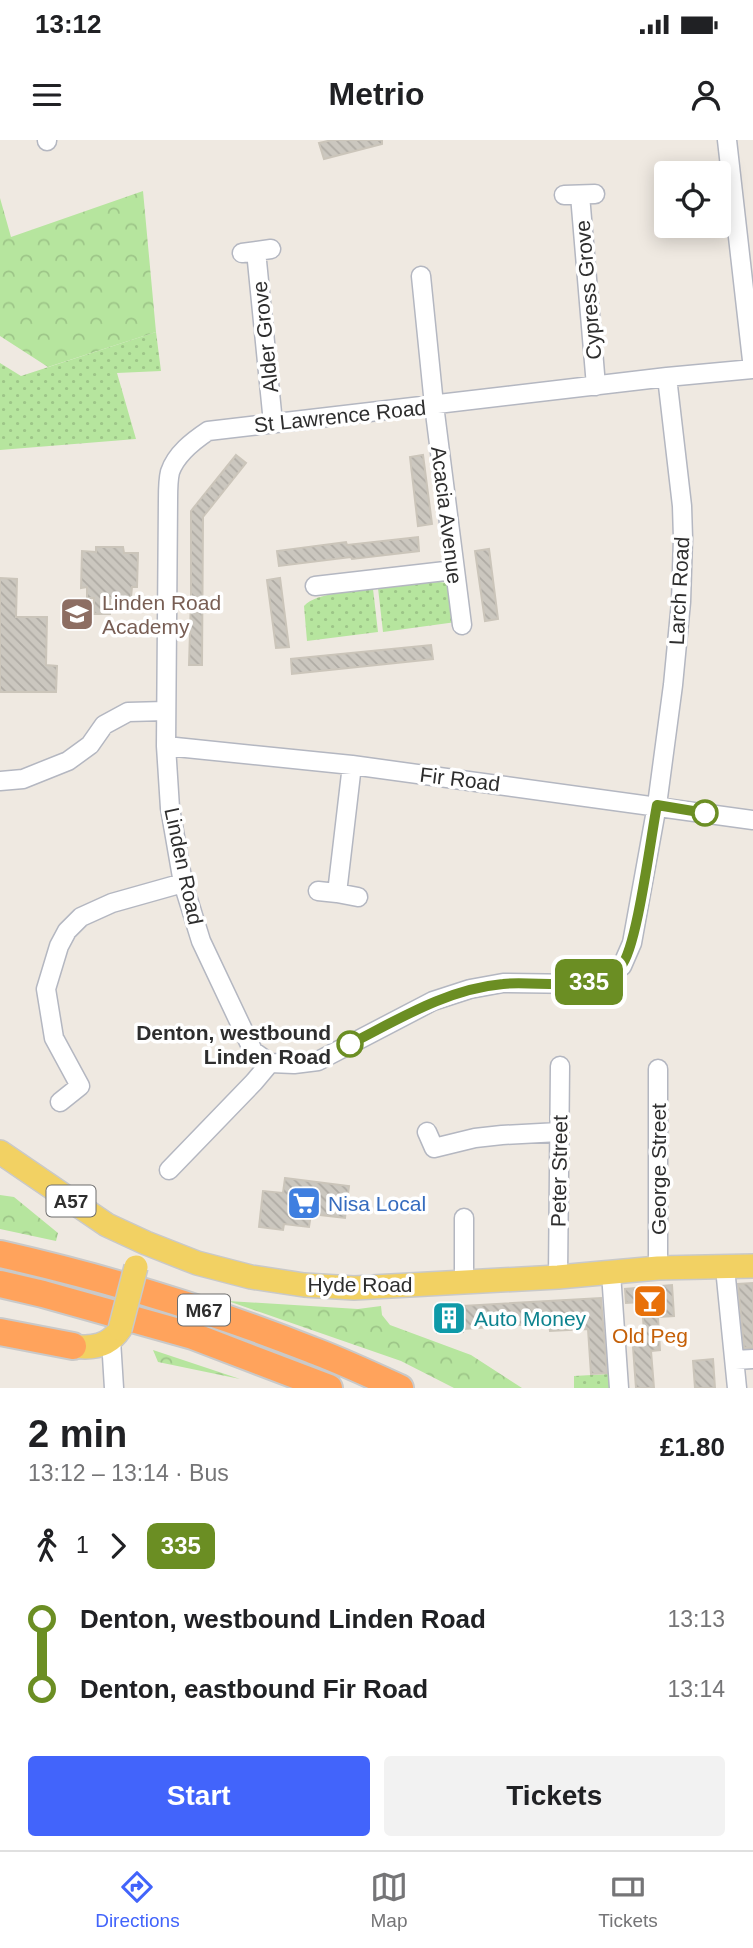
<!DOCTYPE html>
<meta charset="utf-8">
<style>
body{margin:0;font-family:Helvetica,sans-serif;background:#f2f2f2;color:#202124;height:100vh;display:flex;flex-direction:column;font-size:26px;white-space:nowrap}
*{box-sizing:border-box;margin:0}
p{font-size:23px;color:#757577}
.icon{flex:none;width:38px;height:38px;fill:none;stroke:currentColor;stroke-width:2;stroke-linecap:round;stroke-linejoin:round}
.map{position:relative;height:1248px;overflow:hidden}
.sheet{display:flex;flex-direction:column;background:#fff;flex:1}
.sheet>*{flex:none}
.badge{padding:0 14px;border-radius:10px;font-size:24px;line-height:46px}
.buttons{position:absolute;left:654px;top:21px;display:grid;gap:14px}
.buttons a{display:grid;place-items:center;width:77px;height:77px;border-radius:7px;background:#fff;box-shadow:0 4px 18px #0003;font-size:35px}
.map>.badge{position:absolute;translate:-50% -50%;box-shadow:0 0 0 4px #fff}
.legs{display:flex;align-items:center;gap:10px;height:77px;padding:0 28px;font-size:23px}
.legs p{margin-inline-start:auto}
.summary{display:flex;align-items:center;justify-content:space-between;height:119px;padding:0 28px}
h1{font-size:38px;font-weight:800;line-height:52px}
.cta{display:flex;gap:14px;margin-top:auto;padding:14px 28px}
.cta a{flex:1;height:80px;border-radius:7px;background:#4264fb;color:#fff;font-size:28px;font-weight:800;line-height:80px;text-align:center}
.cta a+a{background:#f2f2f2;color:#202124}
ul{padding:0 28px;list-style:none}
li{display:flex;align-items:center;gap:24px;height:70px;font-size:26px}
li i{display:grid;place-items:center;width:10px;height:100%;margin:0 9px;background:currentColor}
li i::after{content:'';width:18px;height:18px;margin:-9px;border:5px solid;border-radius:50%;background:#fff}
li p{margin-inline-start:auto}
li:first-child i{background:linear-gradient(#0000 50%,currentColor 0)}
li:last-child i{background:linear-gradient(currentColor 50%,#0000 0)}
.status{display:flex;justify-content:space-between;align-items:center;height:49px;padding:0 35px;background:#fff;direction:ltr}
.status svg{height:19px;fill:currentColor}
header{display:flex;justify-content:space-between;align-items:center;height:91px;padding:0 28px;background:#fff;font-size:32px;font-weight:800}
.tabs{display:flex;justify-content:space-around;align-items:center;height:98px;border-top:2px solid #e0e0e0;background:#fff;font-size:19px;color:#757577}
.tabs a{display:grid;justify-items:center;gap:4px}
.tabs .active{color:#4264fb}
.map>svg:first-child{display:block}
</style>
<div class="status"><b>13:12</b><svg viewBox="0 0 49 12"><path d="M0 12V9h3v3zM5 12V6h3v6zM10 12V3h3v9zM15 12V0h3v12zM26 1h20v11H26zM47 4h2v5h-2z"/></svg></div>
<header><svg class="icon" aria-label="menu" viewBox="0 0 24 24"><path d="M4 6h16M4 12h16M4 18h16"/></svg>Metrio<svg class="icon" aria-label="person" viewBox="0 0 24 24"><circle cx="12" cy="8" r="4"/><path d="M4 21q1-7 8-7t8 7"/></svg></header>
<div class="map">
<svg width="753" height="1248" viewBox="0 0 753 1248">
<defs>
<pattern id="grass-dots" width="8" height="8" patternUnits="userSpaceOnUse" patternTransform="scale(1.75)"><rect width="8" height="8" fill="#b6e59e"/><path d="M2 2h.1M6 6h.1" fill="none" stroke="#9dc588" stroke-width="1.8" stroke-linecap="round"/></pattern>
<pattern id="forest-crowns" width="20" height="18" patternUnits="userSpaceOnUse" patternTransform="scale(1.75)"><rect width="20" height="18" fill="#b6e59e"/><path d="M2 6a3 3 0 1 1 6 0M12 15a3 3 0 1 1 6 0" fill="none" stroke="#9dc588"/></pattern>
<pattern id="building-back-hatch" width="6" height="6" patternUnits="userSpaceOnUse" patternTransform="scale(1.75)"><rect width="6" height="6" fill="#cbc7bf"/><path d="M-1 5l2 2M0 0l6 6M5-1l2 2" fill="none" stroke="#afaba4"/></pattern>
</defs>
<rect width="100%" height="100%" fill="#efe9e1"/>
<path fill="url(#grass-dots)" d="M156,192L161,231L117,233L136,299L0,310V223L21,236Z
M439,442L447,443L450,450L456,482L383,492L378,448Z
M373,449L378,492L307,501L304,466C317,452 354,452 373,449Z
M609,1234L610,1248H574V1236Z"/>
<path fill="url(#forest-crowns)" d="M143,51L156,192L48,227L0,196V58L11,97Z
M0,1055L14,1057L58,1093L56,1101L0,1089Z
M228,1161L358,1169L381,1166L382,1175L390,1185L471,1215L522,1248H454L401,1221Z
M153,1210L240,1239L158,1222Z"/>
<path fill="url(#building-back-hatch)" stroke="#cbc5ba" stroke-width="2" d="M332,0H382V4L324,19L319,3Z
M236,315L246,323L203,377L202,525H189L191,458V371Z
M423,315L432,384L418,386L410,317Z
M418,397L419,411L352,419L351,417L279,426L277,411L346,402L347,405Z
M96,407H123L124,413H138L137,447H132L131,457L110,458V474H94V458H87V447L81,448L82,411L96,412Z
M489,409L498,479L485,481L475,411Z
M0,438L17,439L16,477H47L46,525L57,526L56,552H0Z
M280,438L289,507L276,508L267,440Z
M431,505L433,519L292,534L291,519Z
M285,1038L349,1046L345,1078L311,1074L309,1087L284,1084L283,1090L259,1087L263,1051L283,1053Z
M753,1143V1208H744L738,1144Z
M672,1145L674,1176L658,1177L660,1210L651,1211L654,1248H636L632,1193H644L642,1162L626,1163L625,1149Z
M601,1158L607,1233L591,1234L588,1189L550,1191L549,1183L463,1189V1192L437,1193L436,1164L461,1163L462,1166Z
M713,1219L715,1248H695L693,1221Z"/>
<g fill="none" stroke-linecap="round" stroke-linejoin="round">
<g stroke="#b4b7c1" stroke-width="21">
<path id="minor" d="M727,0L753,229
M47,1V0
M564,55L595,54
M580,55L596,246
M256,111L273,283
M242,113L271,109
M421,136L434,265L462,485
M667,237L682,366L683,398L681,462L673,545L657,665L632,803L622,826L603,839L583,844L503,843L470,849L433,861L318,921L294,924L270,923L253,911L201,801L183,743L170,668L166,606L168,360C168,351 168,340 170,332C176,314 193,301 208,291L667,237L753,229
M315,446L454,430
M166,606L352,625L753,680
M0,641L23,639L68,621L90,605L104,585L128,572L165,571
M318,751L337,753L352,625
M337,753L358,757
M60,962L80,946L54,898L46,849L59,806L67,791L81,777L112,763L183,743
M427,992L434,1008L475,998L502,995L559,992
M169,1030L254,942L270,923
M464,1078V1143
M658,1128V929
M725,1128L737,1248
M611,1133L619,1248
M558,1137L560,926
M111,1200L114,1248
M735,1220L753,1219"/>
</g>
<g stroke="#c9c9c9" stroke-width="26">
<path id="major" d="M0,1012L107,1085L146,1103L197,1123L251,1137L304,1145L354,1148L558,1137L658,1128L753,1126
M73,1206C92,1209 109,1206 120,1189"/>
</g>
<g stroke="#c9c9c9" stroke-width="30">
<path id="highway" d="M0,1114C106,1138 211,1170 312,1210C342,1221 371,1235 400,1248
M0,1144L43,1154L193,1196L329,1248
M0,1192L73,1206"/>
</g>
<use href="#minor" stroke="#fff" stroke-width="18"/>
<use href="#major" stroke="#f2d163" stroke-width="23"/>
<use href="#highway" stroke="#ffa35c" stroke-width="26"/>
<g stroke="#c9c9c9" stroke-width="26" stroke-linecap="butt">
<path id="major-bridge" d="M120,1189L136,1127"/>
</g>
<use href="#major-bridge" stroke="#f2d163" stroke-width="23"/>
</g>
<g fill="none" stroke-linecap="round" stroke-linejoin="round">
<g stroke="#fff" stroke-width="16">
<path id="line-1" d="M350,904C399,879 447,849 503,844C538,840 595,855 621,826C637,809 651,695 657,665L705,673"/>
</g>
<use href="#line-1" stroke="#6b8e23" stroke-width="10"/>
</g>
<defs>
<g id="school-square" transform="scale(1.75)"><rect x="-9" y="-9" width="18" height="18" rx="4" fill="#8d6e63" stroke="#fff"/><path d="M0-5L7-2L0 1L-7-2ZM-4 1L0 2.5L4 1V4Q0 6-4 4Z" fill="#fff"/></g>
<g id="supermarket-square" transform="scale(1.75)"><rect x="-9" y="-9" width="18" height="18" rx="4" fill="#3f7fe0" stroke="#fff"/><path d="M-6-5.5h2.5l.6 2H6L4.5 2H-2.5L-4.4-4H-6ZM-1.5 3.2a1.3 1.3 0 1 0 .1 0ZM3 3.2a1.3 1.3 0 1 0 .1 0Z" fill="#fff"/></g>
<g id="bar-square" transform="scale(1.75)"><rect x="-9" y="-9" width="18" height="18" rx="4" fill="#e8710a" stroke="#fff"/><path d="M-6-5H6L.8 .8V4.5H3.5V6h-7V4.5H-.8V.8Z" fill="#fff"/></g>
<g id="building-square" transform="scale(1.75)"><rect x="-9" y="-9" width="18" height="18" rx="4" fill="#0f9aa8" stroke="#fff"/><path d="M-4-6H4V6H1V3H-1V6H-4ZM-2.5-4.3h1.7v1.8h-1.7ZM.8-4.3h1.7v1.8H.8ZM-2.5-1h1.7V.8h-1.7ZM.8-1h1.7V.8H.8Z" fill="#fff"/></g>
</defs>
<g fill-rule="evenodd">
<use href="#school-square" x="77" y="474"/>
<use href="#supermarket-square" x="304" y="1063"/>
<use href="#bar-square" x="650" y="1161"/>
<use href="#building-square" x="449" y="1178"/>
</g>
<g fill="#fff" stroke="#6b8e23" stroke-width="3.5">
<circle cx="705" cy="673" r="12"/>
<circle cx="350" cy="904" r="12"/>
</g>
<g text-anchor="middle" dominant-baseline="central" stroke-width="7" stroke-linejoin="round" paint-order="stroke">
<g fill="#fff" stroke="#6d6d6d" stroke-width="2">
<rect x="46.5" y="1045.5" width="49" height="31" rx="5"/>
<rect x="178" y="1154.5" width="52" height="31" rx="5"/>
</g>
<g font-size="19" font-weight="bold" fill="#2e2e2e">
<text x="71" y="1061">A57</text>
<text x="204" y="1170">M67</text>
</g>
<g font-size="21" fill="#2e2e2e" stroke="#fff">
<text transform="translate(588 150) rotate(-95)">Cypress Grove</text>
<text transform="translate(265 197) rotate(-96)">Alder Grove</text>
<text transform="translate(340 276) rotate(-6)">St Lawrence Road</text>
<text transform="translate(447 375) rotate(83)">Acacia Avenue</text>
<text transform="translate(679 451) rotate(-87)">Larch Road</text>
<text transform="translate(460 639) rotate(7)">Fir Road</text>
<text transform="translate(184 726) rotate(78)">Linden Road</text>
<text transform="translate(658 1029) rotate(-90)">George Street</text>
<text transform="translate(559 1031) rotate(-89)">Peter Street</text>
<text x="360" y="1144">Hyde Road</text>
</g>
<g font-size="21" fill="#785e54" stroke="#fff" text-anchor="start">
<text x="102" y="462">Linden Road<tspan x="102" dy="24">Academy</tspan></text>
</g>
<g font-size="21" font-weight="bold" fill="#2e2e2e" stroke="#fff" text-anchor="end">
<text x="331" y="892">Denton, westbound<tspan x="331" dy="24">Linden Road</tspan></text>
</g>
<g font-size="21" fill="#366cbe" stroke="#fff" text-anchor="start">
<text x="328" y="1063">Nisa Local</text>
</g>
<g font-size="21" fill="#0d838f" stroke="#fff" text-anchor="start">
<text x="474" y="1178">Auto Money</text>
</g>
<g font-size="21" fill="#c56008" stroke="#fff">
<text x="650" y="1195">Old Peg</text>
</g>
</g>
</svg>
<div class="buttons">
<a><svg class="icon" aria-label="locate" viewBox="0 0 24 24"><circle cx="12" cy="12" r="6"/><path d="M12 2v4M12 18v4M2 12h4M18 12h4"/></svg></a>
</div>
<b class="badge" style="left:589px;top:842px;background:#6b8e23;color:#fff">335</b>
</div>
<section class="sheet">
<div class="summary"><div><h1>2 min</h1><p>13:12 – 13:14 · Bus</p></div><b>£1.80</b></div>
<div class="legs"><svg class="icon" aria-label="walk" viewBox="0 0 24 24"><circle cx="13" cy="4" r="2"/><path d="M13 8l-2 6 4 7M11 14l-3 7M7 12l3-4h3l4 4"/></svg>1<svg class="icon" aria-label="forward" viewBox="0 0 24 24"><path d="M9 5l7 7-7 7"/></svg><b class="badge" style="background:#6b8e23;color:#fff">335</b></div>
<ul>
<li><i style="color:#6b8e23"></i><b>Denton, westbound Linden Road</b><p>13:13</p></li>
<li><i style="color:#6b8e23"></i><b>Denton, eastbound Fir Road</b><p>13:14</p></li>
</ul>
<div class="cta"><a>Start</a><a>Tickets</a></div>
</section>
<nav class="tabs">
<a class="active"><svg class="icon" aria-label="directions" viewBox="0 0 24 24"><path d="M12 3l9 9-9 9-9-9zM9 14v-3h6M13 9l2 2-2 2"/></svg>Directions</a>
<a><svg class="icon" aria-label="map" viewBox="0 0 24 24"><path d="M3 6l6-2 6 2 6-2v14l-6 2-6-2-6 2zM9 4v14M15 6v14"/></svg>Map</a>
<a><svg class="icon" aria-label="tickets" viewBox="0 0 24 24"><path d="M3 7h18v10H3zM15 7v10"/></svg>Tickets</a>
</nav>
